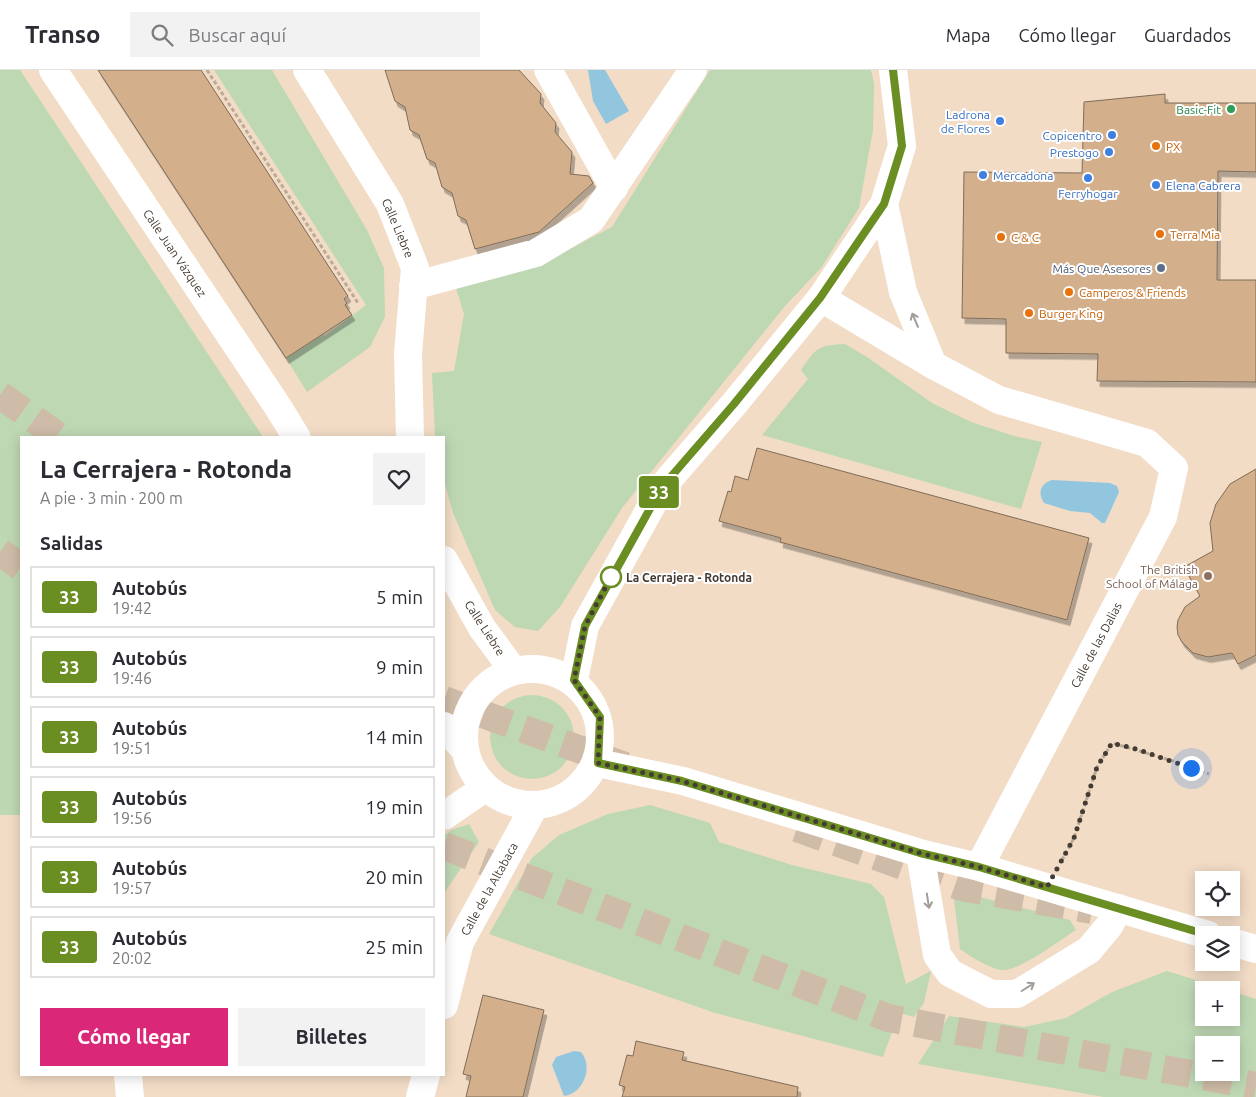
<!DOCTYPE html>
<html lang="es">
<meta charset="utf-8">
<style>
body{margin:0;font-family:Ubuntu,sans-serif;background:#f2f2f3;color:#2b2b33;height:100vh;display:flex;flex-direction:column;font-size:19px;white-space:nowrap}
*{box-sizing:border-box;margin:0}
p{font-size:16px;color:#7c7c81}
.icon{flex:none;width:28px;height:28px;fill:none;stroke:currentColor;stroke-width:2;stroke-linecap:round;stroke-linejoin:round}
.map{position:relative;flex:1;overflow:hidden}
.drawer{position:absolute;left:20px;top:366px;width:425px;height:640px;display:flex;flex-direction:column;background:#fff;border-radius:0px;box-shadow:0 2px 12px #0003}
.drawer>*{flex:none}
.badge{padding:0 10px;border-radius:4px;font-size:18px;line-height:32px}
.buttons{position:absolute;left:1195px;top:801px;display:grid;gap:10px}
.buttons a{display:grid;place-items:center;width:45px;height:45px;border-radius:0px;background:#fff;box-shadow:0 2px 12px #0003;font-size:25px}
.you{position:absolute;width:25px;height:25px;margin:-12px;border:4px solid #fff;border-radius:50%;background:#1a73e8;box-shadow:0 0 0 8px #1a73e833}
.map>.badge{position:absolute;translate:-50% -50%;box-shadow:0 0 0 2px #fff}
h2{padding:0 20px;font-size:19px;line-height:45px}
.round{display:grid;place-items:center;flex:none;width:52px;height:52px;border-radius:0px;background:#f2f2f3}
.overview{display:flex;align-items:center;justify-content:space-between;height:85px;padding:0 20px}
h1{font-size:24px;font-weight:700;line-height:38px}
.primary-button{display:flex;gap:10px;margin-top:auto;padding:10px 20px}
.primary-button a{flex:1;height:58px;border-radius:0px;background:#db2777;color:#fff;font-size:20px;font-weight:700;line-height:58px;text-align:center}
.primary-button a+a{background:#f2f2f3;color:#2b2b33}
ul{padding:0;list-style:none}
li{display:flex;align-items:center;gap:15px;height:62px;margin:0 10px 8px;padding:0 10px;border:2px solid #e1e1e2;border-radius:0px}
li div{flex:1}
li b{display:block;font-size:19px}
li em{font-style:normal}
li .badge{min-width:55px;font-weight:700;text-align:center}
header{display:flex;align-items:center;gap:30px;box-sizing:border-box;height:70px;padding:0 25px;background:#fff;border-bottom:1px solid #e1e1e2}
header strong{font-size:24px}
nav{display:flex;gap:28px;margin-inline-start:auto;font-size:18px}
.search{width:350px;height:45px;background:#f2f2f3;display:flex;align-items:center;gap:12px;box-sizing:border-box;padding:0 18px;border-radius:0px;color:#7c7c81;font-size:19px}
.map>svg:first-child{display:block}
</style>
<header>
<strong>Transo</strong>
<div class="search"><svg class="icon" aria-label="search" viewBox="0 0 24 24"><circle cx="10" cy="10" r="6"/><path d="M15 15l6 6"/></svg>Buscar aquí</div>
<nav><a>Mapa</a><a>Cómo llegar</a><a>Guardados</a></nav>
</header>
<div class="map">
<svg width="1256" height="1027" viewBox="0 0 1256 1027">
<defs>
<filter id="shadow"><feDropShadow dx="3" dy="5.5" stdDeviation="0" flood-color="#0004"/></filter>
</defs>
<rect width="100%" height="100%" fill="#f2dcc6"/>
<path fill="#bed8b4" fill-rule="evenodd" d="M0,0H20L263,367L21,368V745H0Z
M214,0H272L367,160L384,198L385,247L370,277L307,322L286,288L323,264L325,266L366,235Z
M710,0H871L874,14L873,60L859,138L821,198L785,236L622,438L560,537L538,561L515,557L495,540L453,443L444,410V368L435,367L432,303L454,301L464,244L456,218L537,196L612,157Z
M845,274L867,287L932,333L971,352L1014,366L1042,372L1021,439L762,365L808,309L801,300C816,278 818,275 845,274Z
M490 667a42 42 0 1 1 84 0a42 42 0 1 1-84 0Z
M650,735L710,753L719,772L792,795L871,814L884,827L906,914L931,901L924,933L914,947L899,943L883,987L715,943L489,864L532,788L559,765L608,744Z
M469,754L479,772L444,823V766L451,760Z
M960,822L1070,850L1076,860C1060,870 1019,902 1001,900C990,898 969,886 960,879L954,829Z
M1167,901L1228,920H1204V948H1231V921L1256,929V1027H1104L918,994L949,946L1024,957L1066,948L1112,922ZM1204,975H1231V1002H1204Z"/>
<path fill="#92c6de" d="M588,0H605L629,41L606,54L593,31Z
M1052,410L1110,413L1117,416L1119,422L1105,453H1102L1090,443L1070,441L1044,433C1037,423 1041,413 1052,410Z
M574,981L581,982C594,997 583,1024 564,1026L552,995L556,987Z"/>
<path fill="#d3b08b" stroke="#7f6c58" filter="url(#shadow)" d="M98,0H201L348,226L344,229L347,233L345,235L352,245L286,288Z
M385,0H519L541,24L540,33L556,53L555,62L572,82L570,104L589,106L593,113L539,162L475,179L466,150L458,146L452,123L442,117L435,93L427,89L419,65L410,60L405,37L395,31Z
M1165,24V33H1256V102L1218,101L1217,210H1256V312L1097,311L1098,284L1006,283V249L962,248L964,102L1082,103L1084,32Z
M757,378L1089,468L1067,550L780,472L781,468L719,451L728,421L731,422L735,406L748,410Z
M1256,399V585L1238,594L1232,583L1208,587L1193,583L1182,572L1178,565L1177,557L1178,550L1185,537L1200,526L1184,497L1213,481L1210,453L1216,434L1230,414Z
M483,925L544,940L523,1027H466L471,1006L463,1004Z
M636,971L684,982L682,990L798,1017L797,1027H622L625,1017L619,1015L627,985L633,986Z"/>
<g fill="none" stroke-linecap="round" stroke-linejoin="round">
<path stroke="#cfbca8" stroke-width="28" stroke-dasharray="28 14" stroke-linecap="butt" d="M0,325L61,368
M0,482L21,497
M444,630L625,696
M797,758L961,817L1092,840
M444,776L888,948L1256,1016"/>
<path stroke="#bcaa98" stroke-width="3" stroke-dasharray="4 2.5" stroke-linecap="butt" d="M207,0L358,233
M1062,790L1074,768L1097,697L1112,673L1173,691L1209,704"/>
<path stroke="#fff" stroke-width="28" d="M53,0L278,337L297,368
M307,0L390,134L415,198L408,284L410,368
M548,0L614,118
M884,134L903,222L933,295
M413,216L536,183L591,150L693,0
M821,228L933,295L999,330L1147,373L1174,398L1163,447L979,797
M444,490L482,558L513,600
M464 667a68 68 0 1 1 136 0a68 68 0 1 1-136 0Z
M574,610L585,556L662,417L734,334L821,228L884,134L902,76L893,0
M444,656L464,679
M598,693L683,711L920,783L979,797L1208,865
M444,746L485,718
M920,783L937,885L950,903L991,924H1017L1089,880L1109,856L1119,838
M1231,872L1256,879
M444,935L460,872L534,737
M128,1005L130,1027
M420,1027L426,1005"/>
</g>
<defs><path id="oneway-shaft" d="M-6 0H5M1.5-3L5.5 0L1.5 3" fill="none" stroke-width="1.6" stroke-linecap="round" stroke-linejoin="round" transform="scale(1.25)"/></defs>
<g stroke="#a29d98">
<use href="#oneway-shaft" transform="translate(915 250) rotate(-113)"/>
<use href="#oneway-shaft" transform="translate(928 831) rotate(81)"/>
<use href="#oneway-shaft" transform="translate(1028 917) rotate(-32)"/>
</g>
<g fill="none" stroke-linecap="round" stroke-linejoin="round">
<g stroke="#fff" stroke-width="11">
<path id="line" d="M893,0L902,76L884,134L820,228L734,334L662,417L585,556L574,610L600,647L598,693L682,711L920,783L979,797L1208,865"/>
</g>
<use href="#line" stroke="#6b8e23" stroke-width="8"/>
<path stroke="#443b32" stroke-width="5" stroke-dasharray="0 9" d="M611,507L612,505L585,556L574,610L600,647L598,693L682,711L920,783L979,797L1047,817L1074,768L1097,697L1112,673L1136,679L1191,698"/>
</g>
<circle fill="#2e9e5b" stroke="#fff" stroke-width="2" cx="1231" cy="39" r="5"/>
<g fill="#3f7fe0" stroke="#fff" stroke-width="2">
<circle cx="1000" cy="51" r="5"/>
<circle cx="1112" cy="65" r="5"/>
<circle cx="1109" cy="82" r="5"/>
<circle cx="983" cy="105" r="5"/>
<circle cx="1088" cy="108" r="5"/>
<circle cx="1156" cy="115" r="5"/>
</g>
<g fill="#e8710a" stroke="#fff" stroke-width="2">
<circle cx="1156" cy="76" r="5"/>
<circle cx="1160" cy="164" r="5"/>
<circle cx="1001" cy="167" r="5"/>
<circle cx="1069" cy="222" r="5"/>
<circle cx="1029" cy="243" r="5"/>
</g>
<circle fill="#5c6f8a" stroke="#fff" stroke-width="2" cx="1161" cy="198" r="5"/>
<circle fill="#8d6e63" stroke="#fff" stroke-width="2" cx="1208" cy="506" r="5"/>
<circle fill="#fff" stroke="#6b8e23" stroke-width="2.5" cx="611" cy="507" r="10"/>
<g text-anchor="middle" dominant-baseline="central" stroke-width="4" stroke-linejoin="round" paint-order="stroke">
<g font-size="12" fill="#27864d" stroke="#fff" text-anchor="end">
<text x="1221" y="39">Basic-Fit</text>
</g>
<g font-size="12" fill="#366cbe" stroke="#fff" text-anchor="end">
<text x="990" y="44">Ladrona<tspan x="990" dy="14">de Flores</tspan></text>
<text x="1102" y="65">Copicentro</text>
<text x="1099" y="82">Prestogo</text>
<text x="993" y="105" text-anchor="start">Mercadona</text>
<text x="1166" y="115" text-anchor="start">Elena Cabrera</text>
<text x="1088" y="123" text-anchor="middle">Ferryhogar</text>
</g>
<g font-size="12" fill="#c56008" stroke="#fff" text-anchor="start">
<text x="1166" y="76">PX</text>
<text x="1170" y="164">Terra Mia</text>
<text x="1011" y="167">C &amp; C</text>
<text x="1079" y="222">Camperos &amp; Friends</text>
<text x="1039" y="243">Burger King</text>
</g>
<g font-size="12" fill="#443b32" stroke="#fff">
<text transform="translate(398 158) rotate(67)">Calle Liebre</text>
<text transform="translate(175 183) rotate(56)">Calle Juan Vázquez</text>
<text transform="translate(485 558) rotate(57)">Calle Liebre</text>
<text transform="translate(1096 575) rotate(-62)">Calle de las Dalias</text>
<text transform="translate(489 819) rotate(-61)">Calle de la Altabaca</text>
</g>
<g font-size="12" fill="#4e5e75" stroke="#fff" text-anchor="end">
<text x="1151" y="198">Más Que Asesores</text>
</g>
<g font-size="12" fill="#785e54" stroke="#fff" text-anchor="end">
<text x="1198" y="499">The British<tspan x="1198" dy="14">School of Málaga</tspan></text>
</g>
<g font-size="12" font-weight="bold" fill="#443b32" stroke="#fff" text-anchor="start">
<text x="626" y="507">La Cerrajera - Rotonda</text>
</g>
</g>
</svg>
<div class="buttons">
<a><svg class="icon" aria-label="locate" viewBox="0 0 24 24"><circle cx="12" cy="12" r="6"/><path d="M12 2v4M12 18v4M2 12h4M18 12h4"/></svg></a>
<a><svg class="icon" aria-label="layers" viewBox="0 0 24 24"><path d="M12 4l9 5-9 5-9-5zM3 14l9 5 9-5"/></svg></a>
<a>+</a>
<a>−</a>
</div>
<div class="you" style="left:1191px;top:698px"></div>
<b class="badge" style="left:659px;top:422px;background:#6b8e23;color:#fff">33</b>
<section class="drawer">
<div class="overview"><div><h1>La Cerrajera - Rotonda</h1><p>A pie · 3 min · 200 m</p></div><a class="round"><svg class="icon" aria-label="heart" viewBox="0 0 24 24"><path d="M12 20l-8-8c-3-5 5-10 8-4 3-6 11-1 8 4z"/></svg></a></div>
<h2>Salidas</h2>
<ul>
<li><span class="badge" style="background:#6b8e23;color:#fff">33</span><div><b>Autobús</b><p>19:42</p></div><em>5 min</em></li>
<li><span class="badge" style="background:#6b8e23;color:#fff">33</span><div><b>Autobús</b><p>19:46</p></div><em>9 min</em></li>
<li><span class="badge" style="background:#6b8e23;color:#fff">33</span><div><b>Autobús</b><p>19:51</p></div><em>14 min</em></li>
<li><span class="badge" style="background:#6b8e23;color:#fff">33</span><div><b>Autobús</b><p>19:56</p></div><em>19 min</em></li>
<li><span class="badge" style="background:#6b8e23;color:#fff">33</span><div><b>Autobús</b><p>19:57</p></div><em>20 min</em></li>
<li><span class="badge" style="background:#6b8e23;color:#fff">33</span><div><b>Autobús</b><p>20:02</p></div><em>25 min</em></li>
</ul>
<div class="primary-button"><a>Cómo llegar</a><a>Billetes</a></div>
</section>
</div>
